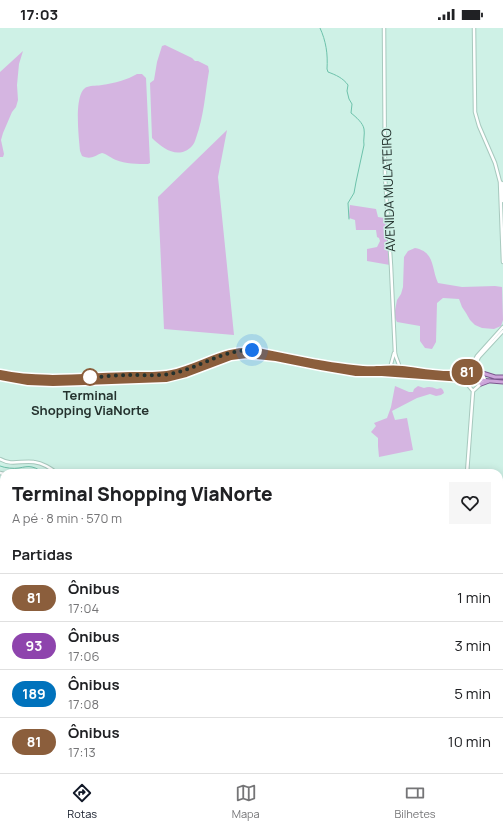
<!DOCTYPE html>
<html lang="pt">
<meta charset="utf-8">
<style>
body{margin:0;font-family:Manrope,sans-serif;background:#f6f6f6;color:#202124;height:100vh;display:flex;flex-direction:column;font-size:15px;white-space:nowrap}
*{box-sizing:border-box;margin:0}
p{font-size:13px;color:#757577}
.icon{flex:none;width:22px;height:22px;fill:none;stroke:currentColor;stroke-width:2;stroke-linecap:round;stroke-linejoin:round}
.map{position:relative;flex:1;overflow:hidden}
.sheet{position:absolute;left:0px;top:441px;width:503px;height:304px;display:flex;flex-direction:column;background:#fff;border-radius:12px 12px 0 0;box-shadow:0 2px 10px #0003}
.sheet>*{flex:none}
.badge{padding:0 8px;border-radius:13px;font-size:14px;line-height:26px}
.you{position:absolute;width:20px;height:20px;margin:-10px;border:3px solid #fff;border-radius:50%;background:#1a73e8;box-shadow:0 0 0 6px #1a73e833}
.map>.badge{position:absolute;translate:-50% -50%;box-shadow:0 0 0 2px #fff}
h2{padding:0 12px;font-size:15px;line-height:36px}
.round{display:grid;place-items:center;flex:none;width:42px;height:42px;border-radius:0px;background:#f6f6f6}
.head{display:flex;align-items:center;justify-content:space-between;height:68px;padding:0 12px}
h1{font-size:19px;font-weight:800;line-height:30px}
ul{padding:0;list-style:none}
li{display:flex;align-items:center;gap:12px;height:48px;padding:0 12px;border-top:1px solid #e0e0e0}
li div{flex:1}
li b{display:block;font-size:15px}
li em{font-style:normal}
li .badge{min-width:44px;font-weight:700;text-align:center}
.status{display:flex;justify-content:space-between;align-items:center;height:28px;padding:0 20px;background:#fff;direction:ltr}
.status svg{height:11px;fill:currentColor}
.menu{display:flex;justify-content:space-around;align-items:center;height:56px;border-top:1px solid #e0e0e0;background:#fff;font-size:11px;color:#757577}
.menu a{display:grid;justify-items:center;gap:2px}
.menu .selected{color:#111827}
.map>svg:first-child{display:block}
</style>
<div class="status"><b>17:03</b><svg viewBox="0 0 49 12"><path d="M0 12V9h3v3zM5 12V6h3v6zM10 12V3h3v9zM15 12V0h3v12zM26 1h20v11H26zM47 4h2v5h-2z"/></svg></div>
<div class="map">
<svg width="503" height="745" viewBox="0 0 503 745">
<rect width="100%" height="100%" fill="#cef1e6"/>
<path fill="#d5b5e1" d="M165,17L192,30L195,33H198L208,38L209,43C205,66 204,88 196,110C195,113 194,116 192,118C179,132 163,121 152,110L150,55L154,52L157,34L162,18Z
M23,23L19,36L17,57L18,72L16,79L12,84L3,105L1,112L4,126L3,129H0V44Z
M137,46H142L146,50L150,135L148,136C138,136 125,136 116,132C111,130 107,126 102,125C94,128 91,132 82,128L80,123C79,110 73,64 87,59C92,57 98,58 102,57C115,55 127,52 137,46Z
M227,102L218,149L234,307L164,301L158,169Z
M350,177L376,181L378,189L384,190V194H385L386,198H387L390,237L367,233V221L377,219L380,213L379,210L377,209L376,202H356L355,192L349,190Z
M415,220C435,224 431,239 438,255L462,259L495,258L502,259L503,292L501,298L494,301L482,300L475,297L470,292L466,285L462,279L459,271L443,270L437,275L436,314L432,321L425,320L420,313V298L397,294L394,288L397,272L401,266L403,259L404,229L408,223Z
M395,358L409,364H413L414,361L418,358L424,360C429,358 432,359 437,361L441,360L443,362L444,365L441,367L436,368L430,366L417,370L392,383L395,392L407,390L413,422L379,429L378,418V410L371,404L376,398L374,395L387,390L391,379Z"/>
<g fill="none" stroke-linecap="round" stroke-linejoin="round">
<path stroke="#6dc2ab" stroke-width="1" d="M320,0C326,13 328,26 327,41L328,44C336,47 343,50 348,57L347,63L349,71L352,76L351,85C356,89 363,95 364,101C365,106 363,112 364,117L356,154L354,165L348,175L349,191
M0,438C5,440 14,441 19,440C24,439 28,438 32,439C37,440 40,443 44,445
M183,741L185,745
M155,745L159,741"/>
<g stroke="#a7c9be" stroke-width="4.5">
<path id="secondary" d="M384,0L385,148L391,238L395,325C396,332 402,339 400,347
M474,0L475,84L479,98L495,135L500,154L502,155L503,173
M500,154L503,234
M390,346V340L394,325
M473,363L463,351L465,347L471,340L477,328L503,299
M0,431C12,438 22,432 34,434C43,435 50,440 57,445
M0,445L4,446
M467,445L473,363L485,352L483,347L476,339V335L479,329L503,303
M176,741V745
M190,741V745
M424,745L425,741"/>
</g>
<g stroke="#7b568e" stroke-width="5">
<path id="primary" d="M0,345L27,349L49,350L166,346L193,339L228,325L240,323L252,322L339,339L372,341L390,340H401L428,344L450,346H458L468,343H476L495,349H503
M0,349L28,353L53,355H84L166,351L186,346L231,329L247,327L276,330L321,339L355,345L455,350L503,354
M459,351L465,355
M481,356L489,353"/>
</g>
<use href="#secondary" stroke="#fff" stroke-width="2.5"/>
<use href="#primary" stroke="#cca5da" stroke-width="3"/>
</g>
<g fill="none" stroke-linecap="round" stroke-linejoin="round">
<g stroke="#fff" stroke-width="9">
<path id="line" d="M0,345C43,354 87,348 130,347C144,347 159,348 172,345C201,339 226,319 257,323C288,329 321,337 353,340C361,341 369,342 377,341C386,341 393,340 402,341C422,343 448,350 468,343L465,347L463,351L382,345H356L321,339L276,330L247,327L231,329L186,346L166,351L84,354L53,355L28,354L0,349"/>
</g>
<use href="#line" stroke="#8b5e3c" stroke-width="6"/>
<path stroke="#24322e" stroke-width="4" stroke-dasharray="0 7.2" d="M90,349L85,350C100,349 116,347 131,347C144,347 158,348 170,346C200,340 221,322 252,322"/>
</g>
<circle fill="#fff" stroke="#8b5e3c" stroke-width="2" cx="90" cy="349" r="8"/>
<g text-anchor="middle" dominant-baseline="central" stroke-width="3" stroke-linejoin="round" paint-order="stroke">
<g font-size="13" fill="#24322e" stroke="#cef1e6">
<text transform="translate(388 162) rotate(-92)">AVENIDA MULATEIRO</text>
</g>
<g font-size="13" font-weight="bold" fill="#24322e" stroke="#cef1e6">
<text x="90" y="367">Terminal<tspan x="90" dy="15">Shopping ViaNorte</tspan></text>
</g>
</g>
</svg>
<div class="you" style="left:252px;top:322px"></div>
<b class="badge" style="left:467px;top:344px;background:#8b5e3c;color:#fff">81</b>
<section class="sheet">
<div class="head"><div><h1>Terminal Shopping ViaNorte</h1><p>A pé · 8 min · 570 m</p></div><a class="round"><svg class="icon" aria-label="heart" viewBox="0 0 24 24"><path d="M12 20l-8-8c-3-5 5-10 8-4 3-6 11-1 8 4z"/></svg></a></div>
<h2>Partidas</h2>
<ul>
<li><span class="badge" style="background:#8b5e3c;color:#fff">81</span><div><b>Ônibus</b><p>17:04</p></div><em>1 min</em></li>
<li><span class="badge" style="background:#8e44ad;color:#fff">93</span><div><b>Ônibus</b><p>17:06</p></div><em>3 min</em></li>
<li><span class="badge" style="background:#0072bc;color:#fff">189</span><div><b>Ônibus</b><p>17:08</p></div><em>5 min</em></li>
<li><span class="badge" style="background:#8b5e3c;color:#fff">81</span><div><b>Ônibus</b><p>17:13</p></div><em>10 min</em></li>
</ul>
</section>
</div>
<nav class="menu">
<a class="selected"><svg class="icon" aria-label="directions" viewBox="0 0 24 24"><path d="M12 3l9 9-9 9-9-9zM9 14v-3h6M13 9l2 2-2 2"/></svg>Rotas</a>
<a><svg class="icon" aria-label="map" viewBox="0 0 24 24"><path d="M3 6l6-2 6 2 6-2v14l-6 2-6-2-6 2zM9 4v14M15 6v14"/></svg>Mapa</a>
<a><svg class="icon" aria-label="tickets" viewBox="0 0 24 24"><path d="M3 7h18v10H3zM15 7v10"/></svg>Bilhetes</a>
</nav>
